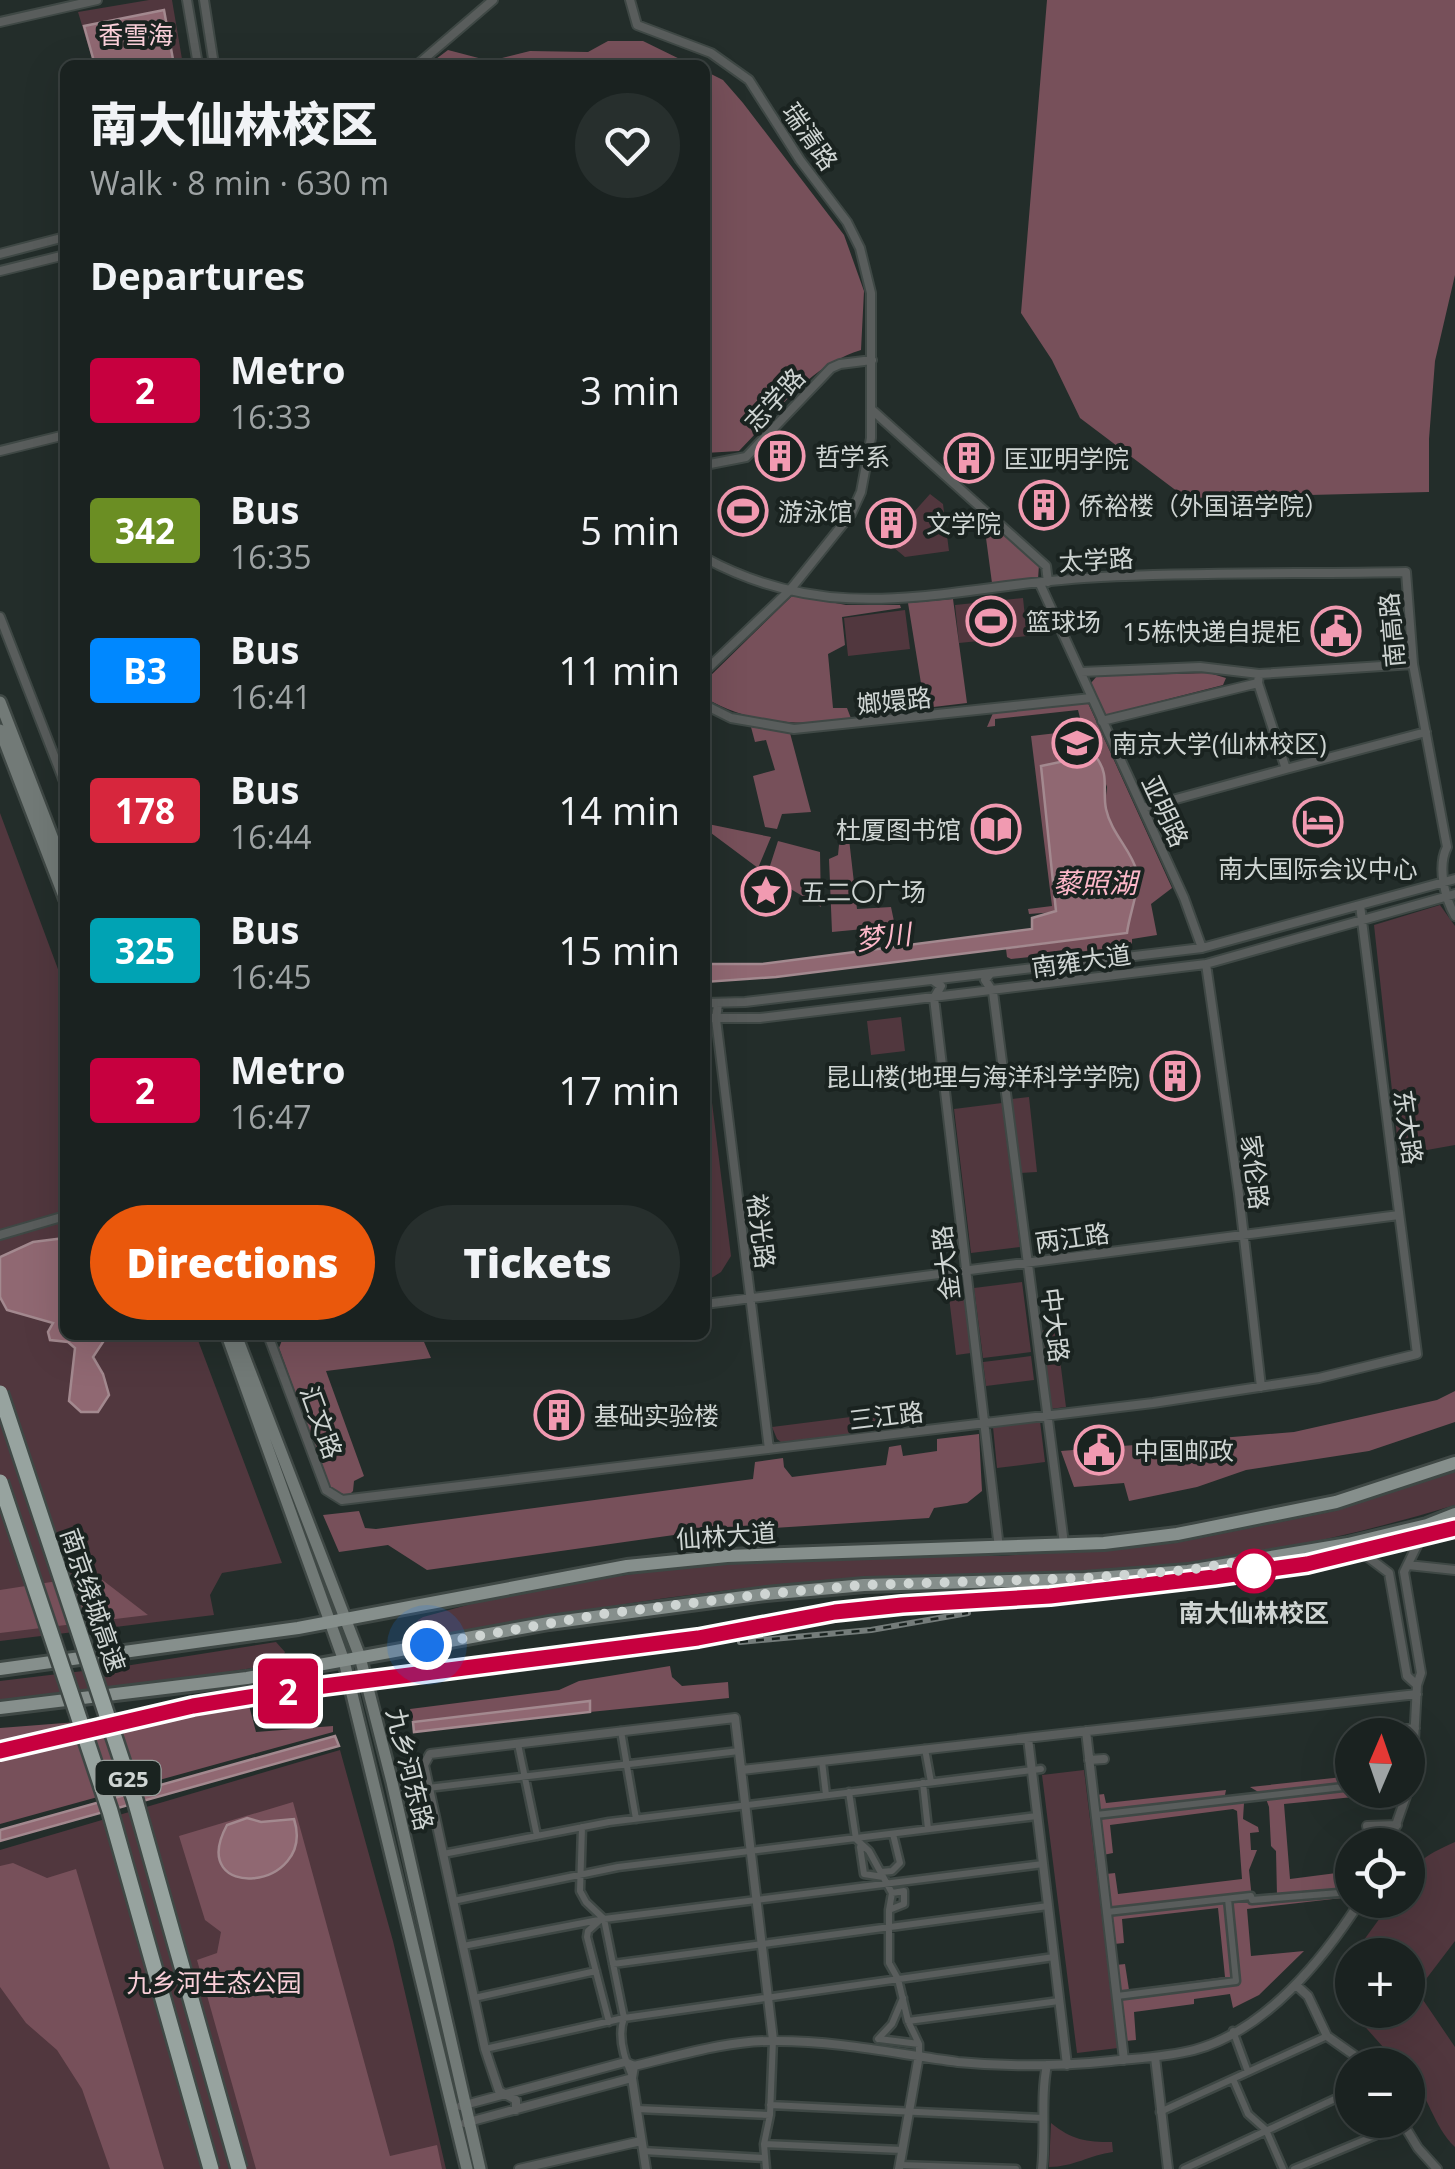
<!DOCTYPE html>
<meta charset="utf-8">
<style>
body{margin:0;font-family:"Open Sans","Noto Sans SC",sans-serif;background:#272f2d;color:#f1f3f6;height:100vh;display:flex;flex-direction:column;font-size:38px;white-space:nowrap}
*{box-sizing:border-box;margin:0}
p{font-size:32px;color:#9fa4a5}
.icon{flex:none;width:55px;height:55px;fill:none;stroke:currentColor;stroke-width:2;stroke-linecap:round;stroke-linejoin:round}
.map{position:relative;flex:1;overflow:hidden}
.panel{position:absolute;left:60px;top:60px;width:650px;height:1280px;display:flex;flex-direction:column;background:#1a2220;border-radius:15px;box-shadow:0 10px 40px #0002,0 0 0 2px #383f3e}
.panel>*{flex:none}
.badge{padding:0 20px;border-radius:8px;font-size:35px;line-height:65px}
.needle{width:65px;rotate:2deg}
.controls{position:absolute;left:1335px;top:1718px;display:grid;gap:20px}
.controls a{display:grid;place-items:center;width:90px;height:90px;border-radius:50%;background:#1a2220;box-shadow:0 10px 40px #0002,0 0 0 2px #383f3e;font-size:50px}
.you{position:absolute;width:50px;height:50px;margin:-25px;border:8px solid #fff;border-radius:50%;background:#1a73e8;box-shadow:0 0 0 15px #1a73e833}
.map>.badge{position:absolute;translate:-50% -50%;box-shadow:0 0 0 5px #fff}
h2{padding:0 30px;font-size:38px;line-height:90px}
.round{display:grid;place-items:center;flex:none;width:105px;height:105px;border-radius:52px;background:#272f2d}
.overview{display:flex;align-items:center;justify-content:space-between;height:170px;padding:0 30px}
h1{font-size:48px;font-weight:800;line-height:75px}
.cta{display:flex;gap:20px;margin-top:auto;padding:20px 30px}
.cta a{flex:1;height:115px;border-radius:60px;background:#ea580c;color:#fff;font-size:40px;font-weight:800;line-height:115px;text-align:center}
.cta a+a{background:#272f2d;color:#f1f3f6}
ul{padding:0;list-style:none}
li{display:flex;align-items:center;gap:30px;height:140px;padding:0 30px}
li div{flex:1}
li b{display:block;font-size:38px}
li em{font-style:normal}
li .badge{min-width:110px;font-weight:700;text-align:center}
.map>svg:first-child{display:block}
</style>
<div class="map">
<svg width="1455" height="2169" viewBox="0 0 1455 2169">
<rect width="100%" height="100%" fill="#232d2a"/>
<path fill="#51373e" d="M149,0H172L183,65H94L78,12Z
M930,494L943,504L949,551L905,557L887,542Z
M1023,598L1027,636L959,643L955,605Z
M905,610L910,649L848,656L844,618Z
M0,813L65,988V1335H196L282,1563L222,1573L210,1595L214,1615L0,1641Z
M1440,905L1455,926V1145L1399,1155L1374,925Z
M901,1017L905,1051L871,1055L867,1021Z
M705,1046L731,1256L721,1272L705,1282Z
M1029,1097L1037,1172L1020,1173L1012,1099Z
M1002,1103L1020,1247L971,1253L954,1109Z
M1022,1282L1031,1352L983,1358L974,1288Z
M963,1287L971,1353L956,1355L948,1289Z
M1056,1328L1066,1407L1050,1409L1040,1331Z
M1031,1356L1034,1380L986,1386L983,1362Z
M882,1413L884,1430L781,1442L777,1439L772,1427Z
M1040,1421L1045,1462L997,1468L993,1427Z
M1455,1472V1505C1337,1541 1214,1565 1090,1573C1014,1578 938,1575 862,1579C715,1587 571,1610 427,1640L416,1631L418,1620L423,1617L512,1593L677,1567L878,1556H1001L1175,1543L1334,1511Z
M276,1642L285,1652L279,1664L128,1687L0,1701V1681L125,1666Z
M340,1750L393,1941L446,2169H0V1850Z
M1084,1770L1118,2048L1077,2053L1042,1775Z
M1455,1842V1941L1417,1991L1455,2047V2147C1433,2126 1429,2095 1408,2073V2065H1399L1336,1994L1337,1978L1352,1956V2010H1408V1955H1353L1393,1900H1408C1408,1863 1424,1856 1455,1842Z
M1051,2123C1072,2140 1086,2142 1112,2142L1113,2152C1090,2155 1073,2167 1049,2167Z"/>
<path fill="#77505a" d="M1047,0H1455V275L1435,361L1429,439V492L1186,498L1080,418L1052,360L1021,313Z
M608,41H643L692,65H428L448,50L490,61L530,51L588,52Z
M705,71L723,80L743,103L844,235L864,291L861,350C809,366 776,413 739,451L705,453Z
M998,528L1039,565L1038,579L992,583L986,538Z
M793,595L846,605H900L901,608L842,617L845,645L828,654L833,708H847L852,721C796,724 755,726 705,698V681Z
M953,599L967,703L925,708L908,603Z
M1209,673L1226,678L1223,685L1106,715L1091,683L1097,676Z
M1088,703L1172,888L1151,904L1157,935L1132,939V946L1011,959L1007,957L1006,949L1127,933L1137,874L1111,827L1105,804L1107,787L1096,757L1041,766L1056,912L1029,914L1028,909L1052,906L1031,736L1083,730L1078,710L995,719V726L987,727L993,713Z
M751,727L790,733L811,812L782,814L777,829L765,827L753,776L775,770L766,740L755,742Z
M708,824L771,837L758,868L707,830Z
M840,835L849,839L857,909L891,907L895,926L832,932L829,859L838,855Z
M778,841L820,852L821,907L767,875Z
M284,1335H421L431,1358L326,1371L364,1476L354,1481L353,1491L348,1496L332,1491L328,1483L279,1348Z
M1455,1391V1422L1369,1451L1246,1470L1197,1487L1129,1501L1124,1483L1074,1487L1061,1451L1294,1432L1437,1400Z
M979,1434L982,1491L967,1503L934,1508L929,1518L681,1534L427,1570L388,1545L339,1552L323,1515L359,1511L365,1528L376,1529L753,1479L755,1462L783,1458L784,1467L792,1477L886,1465L889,1447L901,1445L903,1456L937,1451V1439Z
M96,1575L148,1615L0,1633V1590Z
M670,1666L672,1677L682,1686L728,1682L729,1698L590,1712L589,1701L413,1722L410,1709L559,1690L579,1681Z
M246,1694L256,1732L333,1726V1732L0,1824V1728L116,1719Z
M1352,1776V1790H1394L1393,1793L1284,1804L1290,1879L1352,1871V1883L1342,1898L1247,1909L1251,1956L1304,1951L1259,1995L1233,2008L1230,1994L1194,1999V2004L1134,2012L1136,2040L1125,2041L1116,1965L1125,1964L1129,1990L1225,1977L1218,1908L1122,1919L1124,1943L1114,1944L1106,1874L1115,1873L1118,1894L1242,1879L1237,1811L1233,1809L1110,1825L1113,1853L1103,1855L1096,1795L1104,1794L1106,1803L1226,1790L1224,1800L1238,1799L1244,1803L1243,1819L1258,1827L1259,1832L1250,1833L1251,1850H1257L1249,1870L1252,1899L1277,1896L1276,1851L1271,1846L1269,1807L1265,1796L1250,1787Z
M293,1802L390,2156L437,2145L442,2169H256L197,1960L217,1953L221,1932L205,1920L179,1836Z
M13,1863L47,1878L76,1869L164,2169H110L82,2089L57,2050L26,2023L0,1987V1866Z"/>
<path fill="#906872" stroke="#a3898f" stroke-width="2.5" d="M164,10L174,65H95L84,26Z
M1084,757H1096C1110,775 1102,789 1106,809C1111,833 1132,851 1137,872C1140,889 1129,915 1127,933L776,977L705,982V964H762L1032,929V918L1056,911L1041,766Z
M65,1238V1335L107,1336L93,1357L103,1374L109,1395L98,1412H81L69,1401L75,1348L68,1342L50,1340L48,1332L53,1323L7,1310L0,1297V1257L33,1242Z
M590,1701V1712L414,1732L413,1722Z
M335,1736L339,1746L0,1841V1830Z
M247,1818L261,1822L294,1819C317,1891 185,1903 227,1825Z"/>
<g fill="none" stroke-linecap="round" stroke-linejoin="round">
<g stroke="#3f4845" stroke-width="11">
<path id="pedestrian" d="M621,1731L636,1819
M518,1744L537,1836
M925,1749L931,1782
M822,1761L826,1795
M923,1783L928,1829
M428,1788L739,1751
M849,1792L856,1839L869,1851L892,1893L889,1910V1963L898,1979L908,2021L919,2044V2055
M1096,1815L1352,1786
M582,1827L580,1891L586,1902L604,1919L624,2018C617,2036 625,2060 632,2076
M860,1847L864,1874L883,1877
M443,1854L609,1822L1041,1769
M881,1872L892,1871L900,1863L893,1834
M453,1901L618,1867L1037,1816
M889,1910L904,1904V1891L892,1893
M1107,1912L1251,1896L1252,1900L1351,1892
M599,1921L588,1931L587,1937L609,2022
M463,1946L604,1919L1043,1864
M613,1964L1048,1906
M1117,1996L1236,1981L1228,1899
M474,1998L596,1971
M908,2021L1059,2001
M1233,2031L1248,2072
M878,2039L892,2024L903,1998
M879,2039L919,2044
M485,2049L624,2018L1054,1957
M1233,2079L1248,2114L1266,2130L1283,2169
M770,2105L1043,2118
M637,2109L770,2115
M1160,2112L1327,2036
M764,2144L902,2150
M643,2151L764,2158
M900,2165L1016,2169
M766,2169L764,2144L770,2115L773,2040
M1184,2169L1352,2091
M1294,2169L1403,2124"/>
</g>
<g stroke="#3f4845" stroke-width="12">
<path id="minor" d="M187,0L198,65
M204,0L214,65
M630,0L637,25L711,53L749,80L800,160L847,222L860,248L871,293V438L861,492L851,514L790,590L705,671
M0,22L97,0
M417,65L493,0
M0,254L65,237
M0,271L65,255
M871,409L1046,566L1048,582
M0,451L65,435
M705,465L746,457L831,368L840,364L872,360
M705,558C844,633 958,583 1101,577C1203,572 1305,574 1406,572L1413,664L1447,847C1437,867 1445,898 1455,916
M1040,584L1184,898L1202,948
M0,617L65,784
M1081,672L1200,667L1259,674
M705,705L731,718L794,729L1091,698
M1102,721L1258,683L1259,674L1413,664
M1286,769L1426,732
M1143,808L1286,769L1258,683
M1206,964L1239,1194L1261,1387
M990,974L985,980L993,992L1064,1544
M934,981L941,986L934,998L999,1548
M705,1003L745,1002L1202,948L1455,879
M718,1004L716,1019L769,1449
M705,1018H760L1206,964L1455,894
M0,1235L65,1216
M705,1304L1399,1215
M268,1335L326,1490L342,1500L1153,1403L1319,1378L1417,1354L1360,905
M1352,1545L1389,1573L1407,1676L1417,1685
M1408,1565L1455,1570
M1086,1731L1124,2060
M1391,1731L1415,1728
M1028,1738L1067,2065
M1089,1760L1104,1759
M742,1770L1417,1694
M1367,1826L1397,1825
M1389,1845L1412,1779L1417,1685L1421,1673L1404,1572L1427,1525
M1296,1985L1308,1996L1327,2036L1368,2065
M1155,2057L1168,2169
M632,2078L646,2169
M461,2106L625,2062L634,2066
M516,2110V2100L499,2091L485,2049L424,1765L430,1754L735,1718L773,2040
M1401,2120L1418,2148L1437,2169
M465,2123L632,2078L634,2066C681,2055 728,2040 777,2041C840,2041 897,2054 958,2062C1008,2067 1061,2066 1111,2061C1139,2058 1167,2057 1194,2050C1265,2031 1323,1960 1361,1900
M519,2169L641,2141
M899,2169L919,2055
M1042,2169C1046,2134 1040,2098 1047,2065"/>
</g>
<g stroke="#3f4845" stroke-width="16">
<path id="secondary" d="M0,702L65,870
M0,730L65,899
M227,1335L344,1661L467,2169
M236,1335L360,1657L392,1782L480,2169"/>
</g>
<g stroke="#3f4845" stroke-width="18">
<path id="primary" d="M0,1669L298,1628L627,1566L727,1556L1104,1543L1177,1534L1336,1502L1455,1463
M0,1708L247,1678L549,1623L766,1594L864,1585L1084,1579L1188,1571L1348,1544L1427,1525L1455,1514"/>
</g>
<use href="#pedestrian" stroke="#595d5c" stroke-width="6"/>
<use href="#minor" stroke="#595d5c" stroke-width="8"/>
<use href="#secondary" stroke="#727a77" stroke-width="11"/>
<use href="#primary" stroke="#868f8c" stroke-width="12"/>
<g stroke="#747c7a" stroke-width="6">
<path id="rail" d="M740,1642L871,1630L968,1613
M0,1751C66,1736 132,1717 199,1705C346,1680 494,1666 641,1646C711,1637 780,1619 850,1611C915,1603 980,1602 1046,1597C1184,1584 1321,1565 1455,1528"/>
</g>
<use href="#rail" stroke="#1a2320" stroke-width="2.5" stroke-dasharray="8" stroke-linecap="butt"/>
<g stroke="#3f4845" stroke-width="20" stroke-linecap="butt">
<path id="motorway-bridge" d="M0,1393L135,1800L239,2169
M0,1482L110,1811L211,2169"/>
</g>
<use href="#motorway-bridge" stroke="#97a39f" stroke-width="15"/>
</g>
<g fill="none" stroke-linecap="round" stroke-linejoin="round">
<g stroke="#fff" stroke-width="22">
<path id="line" d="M0,1751L193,1706L285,1691L698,1638L835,1612L902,1605L1050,1596L1214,1577L1307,1564L1455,1528"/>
</g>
<use href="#line" stroke="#c7003f" stroke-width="15"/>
<path stroke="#cfd5d3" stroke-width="10" stroke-dasharray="0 18" d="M427,1645L603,1614L766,1594L864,1585L1084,1578L1188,1570L1256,1559L1254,1571"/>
</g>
<defs>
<g id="building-ring" transform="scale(2.5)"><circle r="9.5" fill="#1a2320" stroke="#f19ab1" stroke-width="1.5"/><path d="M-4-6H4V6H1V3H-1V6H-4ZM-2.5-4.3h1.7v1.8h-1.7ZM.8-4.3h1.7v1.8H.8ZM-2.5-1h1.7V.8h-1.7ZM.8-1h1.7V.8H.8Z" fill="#f19ab1"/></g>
<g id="stadium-ring" transform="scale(2.5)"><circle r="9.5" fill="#1a2320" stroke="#f19ab1" stroke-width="1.5"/><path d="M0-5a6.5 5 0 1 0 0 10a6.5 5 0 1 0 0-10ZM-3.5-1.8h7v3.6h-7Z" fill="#f19ab1"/></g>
<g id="civic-ring" transform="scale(2.5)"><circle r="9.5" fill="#1a2320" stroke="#f19ab1" stroke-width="1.5"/><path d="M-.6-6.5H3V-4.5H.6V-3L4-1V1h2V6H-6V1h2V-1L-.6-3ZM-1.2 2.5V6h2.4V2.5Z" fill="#f19ab1"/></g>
<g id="university-ring" transform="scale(2.5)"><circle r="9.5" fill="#1a2320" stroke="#f19ab1" stroke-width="1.5"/><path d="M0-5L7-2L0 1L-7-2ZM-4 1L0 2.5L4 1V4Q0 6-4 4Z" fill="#f19ab1"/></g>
<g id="hotel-ring" transform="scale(2.5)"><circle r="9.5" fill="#1a2320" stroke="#f19ab1" stroke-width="1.5"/><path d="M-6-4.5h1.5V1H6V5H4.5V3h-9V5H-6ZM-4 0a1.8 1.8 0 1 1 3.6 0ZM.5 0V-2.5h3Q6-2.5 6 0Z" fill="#f19ab1"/></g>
<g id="library-ring" transform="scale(2.5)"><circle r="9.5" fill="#1a2320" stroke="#f19ab1" stroke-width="1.5"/><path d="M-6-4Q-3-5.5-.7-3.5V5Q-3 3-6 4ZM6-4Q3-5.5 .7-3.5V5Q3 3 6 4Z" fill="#f19ab1"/></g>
<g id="sight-ring" transform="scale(2.5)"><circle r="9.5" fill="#1a2320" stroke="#f19ab1" stroke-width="1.5"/><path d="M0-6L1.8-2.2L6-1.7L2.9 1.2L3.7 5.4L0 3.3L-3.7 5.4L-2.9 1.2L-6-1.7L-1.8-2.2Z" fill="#f19ab1"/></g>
</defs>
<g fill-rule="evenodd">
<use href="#building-ring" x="780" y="456"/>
<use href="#building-ring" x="969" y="458"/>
<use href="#building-ring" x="1044" y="505"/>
<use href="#stadium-ring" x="743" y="511"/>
<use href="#building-ring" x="891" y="523"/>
<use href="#stadium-ring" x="991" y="621"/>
<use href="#civic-ring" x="1336" y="631"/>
<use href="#university-ring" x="1077" y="743"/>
<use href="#hotel-ring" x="1318" y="822"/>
<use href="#library-ring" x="996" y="829"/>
<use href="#sight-ring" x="766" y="891"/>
<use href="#building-ring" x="1175" y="1076"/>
<use href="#building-ring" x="559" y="1415"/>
<use href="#civic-ring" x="1099" y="1450"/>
</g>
<circle fill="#fff" stroke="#c7003f" stroke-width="5" cx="1254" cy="1571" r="20"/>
<g text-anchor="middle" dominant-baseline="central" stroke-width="8" stroke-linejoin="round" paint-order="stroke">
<rect fill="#1a2320" stroke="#99a09d" stroke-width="2.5" x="95.5" y="1761" width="65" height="34" rx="8"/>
<g font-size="22" font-weight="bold" fill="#cfd5d3">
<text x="128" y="1778">G25</text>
</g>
<g font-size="25" fill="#fbd0da" stroke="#1a2320">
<text x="136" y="34">香雪海</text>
<text x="214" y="1982">九乡河生态公园</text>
</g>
<g font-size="25" fill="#cfd5d3" stroke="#1a2320">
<text transform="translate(811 136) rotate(55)">瑞清路</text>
<text transform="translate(774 399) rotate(-47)">志学路</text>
<text transform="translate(1096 559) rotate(-3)">太学路</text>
<text transform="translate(1391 630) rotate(-95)">南高路</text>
<text transform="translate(894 700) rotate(-6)">嫏嬛路</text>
<text transform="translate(1166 811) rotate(65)">亚明路</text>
<text transform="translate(1081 960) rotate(-8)">南雍大道</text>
<text transform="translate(1409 1127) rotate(82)">东大路</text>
<text transform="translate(1256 1172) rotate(83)">家伦路</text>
<text transform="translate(762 1231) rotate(83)">裕光路</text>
<text transform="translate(1072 1237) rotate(-8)">两江路</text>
<text transform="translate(945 1263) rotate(-97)">金大路</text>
<text transform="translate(1056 1325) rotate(83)">中大路</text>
<text transform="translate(886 1415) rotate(-7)">三江路</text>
<text transform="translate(322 1422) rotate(70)">汇文路</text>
<text transform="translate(726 1535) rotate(-4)">仙林大道</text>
<text transform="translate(94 1600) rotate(71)">南京绕城高速</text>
<text transform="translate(411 1769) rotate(76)">九乡河东路</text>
</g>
<g font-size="25" fill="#cfd5d3" stroke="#1a2320" text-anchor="start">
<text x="815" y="456">哲学系</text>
<text x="1004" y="458">匡亚明学院</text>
<text x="1079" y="505">侨裕楼（外国语学院）</text>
<text x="778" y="511">游泳馆</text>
<text x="926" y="523">文学院</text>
<text x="1026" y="621">篮球场</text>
<text x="1301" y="631" text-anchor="end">15栋快递自提柜</text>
<text x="1112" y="743">南京大学(仙林校区)</text>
<text x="961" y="829" text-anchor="end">杜厦图书馆</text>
<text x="1318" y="868" text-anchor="middle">南大国际会议中心</text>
<text x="801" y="891">五二〇广场</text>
<text x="1140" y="1076" text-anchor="end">昆山楼(地理与海洋科学学院)</text>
<text x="594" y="1415">基础实验楼</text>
<text x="1134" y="1450">中国邮政</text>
</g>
<g font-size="25" font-weight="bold" fill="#cfd5d3" stroke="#1a2320">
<text x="1254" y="1612">南大仙林校区</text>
</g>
<g font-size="28" font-style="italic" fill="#fdb8c9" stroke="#1a2320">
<text x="1095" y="882">藜照湖</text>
<text transform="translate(883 936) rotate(-7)">梦川</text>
</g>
</g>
</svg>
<div class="controls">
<a><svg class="needle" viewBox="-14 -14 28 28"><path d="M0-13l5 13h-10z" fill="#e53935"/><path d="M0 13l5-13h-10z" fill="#9fa4a5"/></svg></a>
<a><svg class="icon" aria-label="locate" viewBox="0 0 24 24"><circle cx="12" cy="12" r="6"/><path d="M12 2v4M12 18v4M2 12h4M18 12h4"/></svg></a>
<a>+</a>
<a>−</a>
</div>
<div class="you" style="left:427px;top:1645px"></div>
<b class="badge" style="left:288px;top:1691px;background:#c7003f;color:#fff">2</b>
<section class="panel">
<div class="overview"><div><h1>南大仙林校区</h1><p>Walk · 8 min · 630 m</p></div><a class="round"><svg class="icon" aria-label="heart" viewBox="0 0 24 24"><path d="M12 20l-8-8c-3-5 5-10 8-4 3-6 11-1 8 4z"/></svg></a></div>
<h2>Departures</h2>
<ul>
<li><span class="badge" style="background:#c7003f;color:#fff">2</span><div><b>Metro</b><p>16:33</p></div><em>3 min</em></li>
<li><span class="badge" style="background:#6b8e23;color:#fff">342</span><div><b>Bus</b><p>16:35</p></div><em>5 min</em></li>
<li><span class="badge" style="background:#08f;color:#fff">B3</span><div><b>Bus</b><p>16:41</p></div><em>11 min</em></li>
<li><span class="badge" style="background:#d7263d;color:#fff">178</span><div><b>Bus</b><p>16:44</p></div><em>14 min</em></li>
<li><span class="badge" style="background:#00a3b4;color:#fff">325</span><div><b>Bus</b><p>16:45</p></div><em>15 min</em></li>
<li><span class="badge" style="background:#c7003f;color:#fff">2</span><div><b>Metro</b><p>16:47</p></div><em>17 min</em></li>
</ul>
<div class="cta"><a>Directions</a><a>Tickets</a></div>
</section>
</div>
